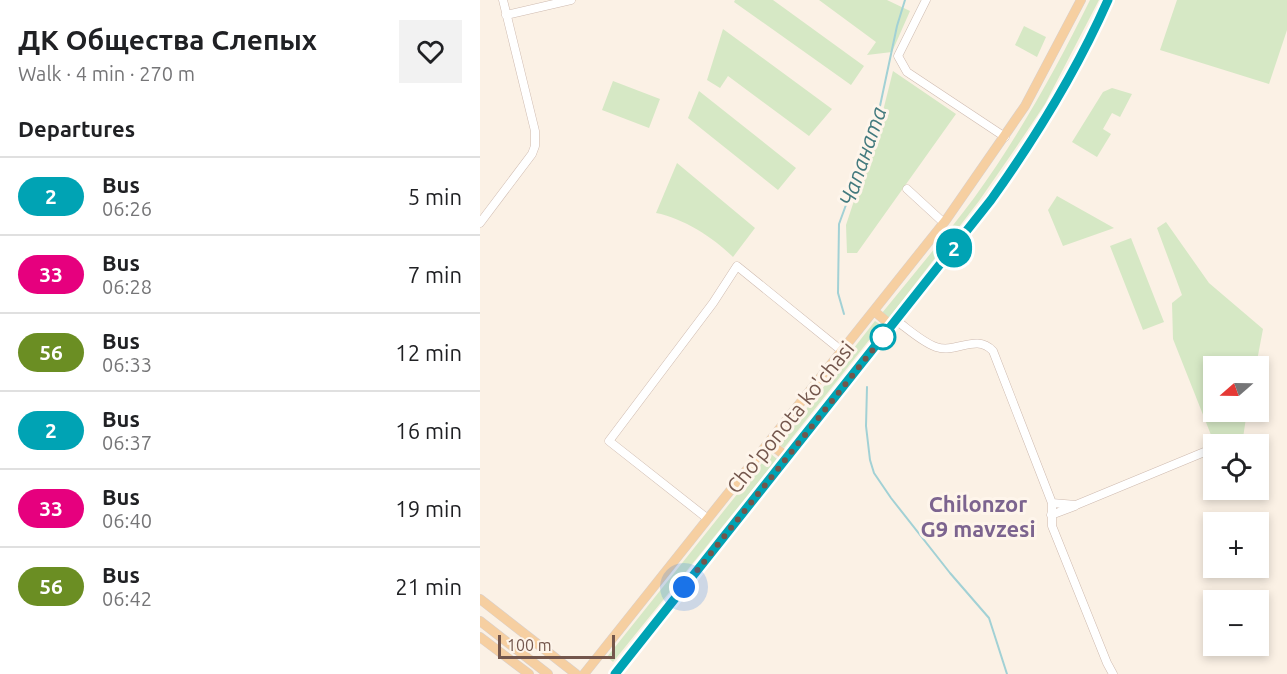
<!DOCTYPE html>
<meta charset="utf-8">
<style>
body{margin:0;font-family:Ubuntu,sans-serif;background:#f2f2f2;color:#202124;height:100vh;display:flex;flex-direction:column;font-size:22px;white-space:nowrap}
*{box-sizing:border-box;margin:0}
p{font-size:20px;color:#757577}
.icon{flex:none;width:33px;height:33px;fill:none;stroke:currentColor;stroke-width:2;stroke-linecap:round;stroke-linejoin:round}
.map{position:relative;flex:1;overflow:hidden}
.side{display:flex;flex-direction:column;background:#fff;width:480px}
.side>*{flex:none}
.badge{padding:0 12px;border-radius:20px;font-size:21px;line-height:39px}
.needle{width:39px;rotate:250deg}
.fabs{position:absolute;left:723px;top:356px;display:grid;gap:12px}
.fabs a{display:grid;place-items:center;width:66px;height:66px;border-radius:0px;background:#fff;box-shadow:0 3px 9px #0003;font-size:30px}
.scale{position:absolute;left:18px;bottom:15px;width:117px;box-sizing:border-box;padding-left:6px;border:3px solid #73564c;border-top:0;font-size:16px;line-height:21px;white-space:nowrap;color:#73564c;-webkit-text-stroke:4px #fef5eb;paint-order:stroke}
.you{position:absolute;width:30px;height:30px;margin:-15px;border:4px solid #fff;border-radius:50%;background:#1a73e8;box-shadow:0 0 0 9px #1a73e833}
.map>.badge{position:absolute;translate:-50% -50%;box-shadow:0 0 0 3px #fff}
h2{padding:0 18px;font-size:22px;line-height:54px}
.round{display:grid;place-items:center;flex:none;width:63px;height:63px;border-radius:0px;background:#f2f2f2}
.summary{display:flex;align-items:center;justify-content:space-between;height:102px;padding:0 18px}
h1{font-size:28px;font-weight:700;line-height:45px}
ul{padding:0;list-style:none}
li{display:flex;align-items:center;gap:18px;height:78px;padding:0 18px;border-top:2px solid #e0e0e0}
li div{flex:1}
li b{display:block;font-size:22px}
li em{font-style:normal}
li .badge{min-width:66px;font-weight:700;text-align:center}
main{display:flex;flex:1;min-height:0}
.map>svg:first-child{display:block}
</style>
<main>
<section class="side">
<div class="summary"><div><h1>ДК Общества Слепых</h1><p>Walk · 4 min · 270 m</p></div><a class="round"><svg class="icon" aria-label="heart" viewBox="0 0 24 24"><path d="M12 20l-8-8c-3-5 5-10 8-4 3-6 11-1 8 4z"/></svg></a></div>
<h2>Departures</h2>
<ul>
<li><span class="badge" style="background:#00a3b4;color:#fff">2</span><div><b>Bus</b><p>06:26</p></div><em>5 min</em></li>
<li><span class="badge" style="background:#e6007e;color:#fff">33</span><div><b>Bus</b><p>06:28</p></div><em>7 min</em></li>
<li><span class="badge" style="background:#6b8e23;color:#fff">56</span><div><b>Bus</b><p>06:33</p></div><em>12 min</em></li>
<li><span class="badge" style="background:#00a3b4;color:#fff">2</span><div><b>Bus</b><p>06:37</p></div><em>16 min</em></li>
<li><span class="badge" style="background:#e6007e;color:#fff">33</span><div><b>Bus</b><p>06:40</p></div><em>19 min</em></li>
<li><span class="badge" style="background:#6b8e23;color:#fff">56</span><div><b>Bus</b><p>06:42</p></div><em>21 min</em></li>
</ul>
</section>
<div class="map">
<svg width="807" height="674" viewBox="0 0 807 674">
<rect width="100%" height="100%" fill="#fbf1e5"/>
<path fill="#d6e8c5" d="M255,0H293L384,66L371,85L254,2Z
M339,0H407L430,11L412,52L387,55L396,42Z
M610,0H619L565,104L535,149L499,201L408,319L402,313C433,275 464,238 494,198C539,136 576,69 610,0Z
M697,0H807V30L789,84L680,50Z
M544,26L566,37L557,57L535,45Z
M243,29L352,109L329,136L248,76L240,88L227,80Z
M413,71L476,114L377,253H367L366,225L401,119Z
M133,81L180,99L169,128L122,110Z
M632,88L652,94L640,117L632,113L623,129L631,134L617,157L592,142L623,92Z
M219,91L316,168L298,190L208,118Z
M197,163L275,228L253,257C234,238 203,218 176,213Z
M577,196L634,228L583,246L568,210Z
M686,222L729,283L783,329L776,366H734V411H767L763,438L733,440L693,339L692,303L702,295L677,228Z
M651,238L684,322L663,330L630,246Z
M395,321L401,325L304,448L299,444Z
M290,453L297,459L133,662L127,657Z"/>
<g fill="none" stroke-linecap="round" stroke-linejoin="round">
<path stroke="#a2d1d5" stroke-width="2" d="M364,314L358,293L359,224L397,120L417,26L425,0
M387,387L386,426L390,460L394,473L411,498L470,573L509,618L527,674"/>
<g stroke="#cebaaf" stroke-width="9">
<path id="minor" d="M446,0L418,56L427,72L525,137
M26,15L91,0
M427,189L464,223
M0,223L52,154L55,146V131L23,0
M417,321C428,329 442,342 456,347C476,354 496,333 513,351L572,503V526L627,663L633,674
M572,503L596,505L734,448
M571,515L595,506
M228,519L129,441L233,303L257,266L362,351"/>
</g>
<g stroke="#d8d0cd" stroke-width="10">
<path id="major" d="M394,311L412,326
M289,443L307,457
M0,599L96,674
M0,621L68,674
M0,637L49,674
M104,674L466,220L545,106L601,0
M135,674L511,200C556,137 597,70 628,0"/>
</g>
<use href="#minor" stroke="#fff" stroke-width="8"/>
<use href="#major" stroke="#f6cfa1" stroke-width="9"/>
</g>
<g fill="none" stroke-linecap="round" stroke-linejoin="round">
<g stroke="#fff" stroke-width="14">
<path id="line" d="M135,674L511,200C556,137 597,70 628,0"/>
</g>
<use href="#line" stroke="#00a3b4" stroke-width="9"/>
<path stroke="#73564c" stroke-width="6" stroke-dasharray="0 10.8" d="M204,587L403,337"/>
</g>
<circle fill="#fff" stroke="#00a3b4" stroke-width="3" cx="403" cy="337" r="12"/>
<g text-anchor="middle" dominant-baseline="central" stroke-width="6" stroke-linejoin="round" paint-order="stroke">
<g font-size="21" fill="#73564c" stroke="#fef5eb">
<text transform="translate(310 417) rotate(-51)">Cho'ponota ko'chasi</text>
</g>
<g font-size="22" font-style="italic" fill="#437a7e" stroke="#fef5eb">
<text transform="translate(382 156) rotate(-71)">Чапаната</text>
</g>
<g font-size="22" font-weight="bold" fill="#7c648f" stroke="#fef5eb">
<text x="498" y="503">Chilonzor<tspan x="498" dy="25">G9 mavzesi</tspan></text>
</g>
</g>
</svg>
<div class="fabs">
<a><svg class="needle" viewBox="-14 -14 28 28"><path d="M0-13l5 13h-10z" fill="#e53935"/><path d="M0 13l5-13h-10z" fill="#757577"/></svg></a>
<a><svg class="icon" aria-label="locate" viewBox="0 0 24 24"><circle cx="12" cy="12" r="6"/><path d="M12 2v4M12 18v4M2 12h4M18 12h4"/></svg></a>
<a>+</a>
<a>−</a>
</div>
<div class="scale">100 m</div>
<div class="you" style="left:204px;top:587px"></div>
<b class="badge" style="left:474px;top:248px;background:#00a3b4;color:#fff">2</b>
</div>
</main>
